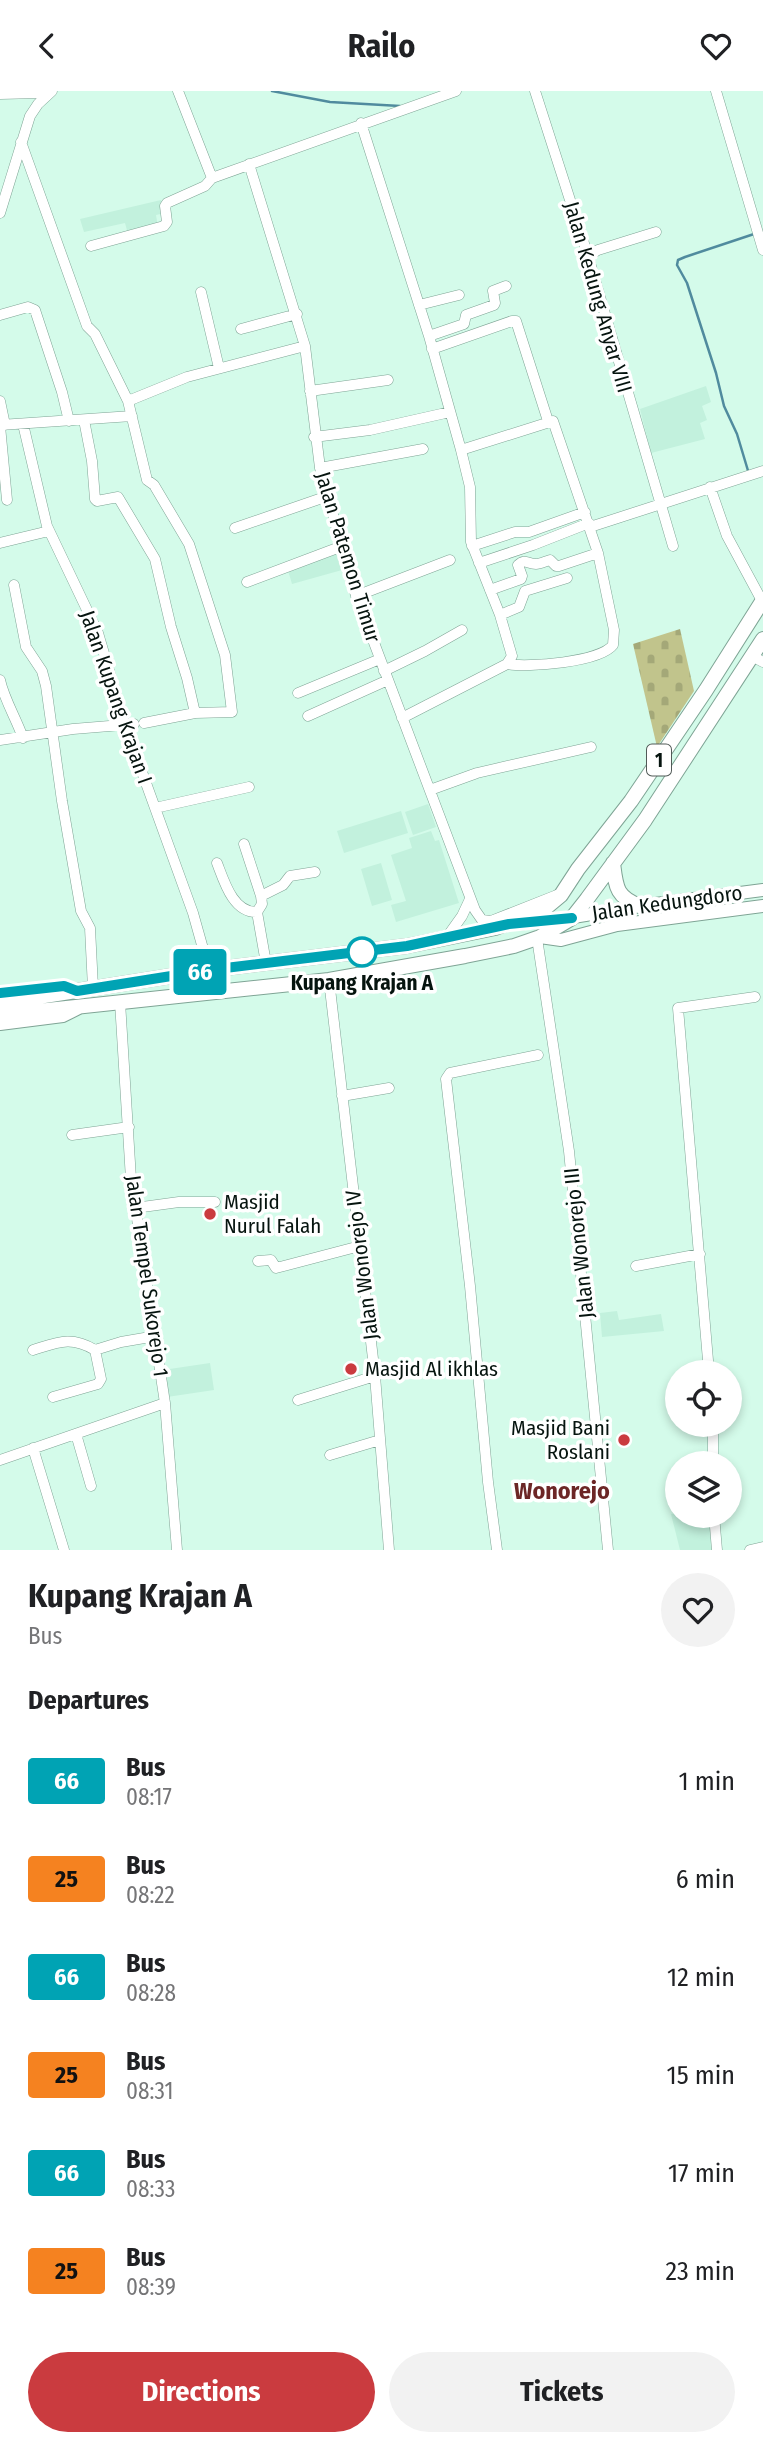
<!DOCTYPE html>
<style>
body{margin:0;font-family:"Fira Sans Condensed",sans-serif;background:#f2f2f2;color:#202124;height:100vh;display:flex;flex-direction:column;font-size:26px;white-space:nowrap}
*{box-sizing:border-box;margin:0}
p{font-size:23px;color:#757577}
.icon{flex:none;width:38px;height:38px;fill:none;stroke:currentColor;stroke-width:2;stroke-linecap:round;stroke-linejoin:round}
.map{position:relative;height:1459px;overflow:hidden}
.drawer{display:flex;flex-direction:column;background:#fff;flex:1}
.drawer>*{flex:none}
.badge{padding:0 14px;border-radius:5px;font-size:24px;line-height:46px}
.fabs{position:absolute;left:665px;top:1269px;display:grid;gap:14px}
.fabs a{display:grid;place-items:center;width:77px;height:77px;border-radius:50%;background:#fff;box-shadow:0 4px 10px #0003;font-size:35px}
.map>.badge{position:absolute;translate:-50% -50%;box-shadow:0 0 0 4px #fff}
h2{padding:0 28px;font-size:26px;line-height:63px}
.round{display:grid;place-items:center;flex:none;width:74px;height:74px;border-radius:37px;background:#f2f2f2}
.summary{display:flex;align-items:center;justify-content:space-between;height:119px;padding:0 28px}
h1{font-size:33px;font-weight:700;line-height:52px}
.primary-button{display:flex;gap:14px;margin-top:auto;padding:14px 28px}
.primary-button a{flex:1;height:80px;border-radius:42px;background:#ca3b3f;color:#fff;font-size:28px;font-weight:700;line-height:80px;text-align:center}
.primary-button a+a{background:#f2f2f2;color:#202124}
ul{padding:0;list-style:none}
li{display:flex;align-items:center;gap:21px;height:98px;padding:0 28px}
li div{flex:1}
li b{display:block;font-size:26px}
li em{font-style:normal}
li .badge{min-width:77px;font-weight:700;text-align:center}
header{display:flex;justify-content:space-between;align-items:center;height:91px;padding:0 28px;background:#fff;font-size:32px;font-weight:700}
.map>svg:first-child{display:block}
</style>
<header><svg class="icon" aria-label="back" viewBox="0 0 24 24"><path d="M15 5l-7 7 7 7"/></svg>Railo<svg class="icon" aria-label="heart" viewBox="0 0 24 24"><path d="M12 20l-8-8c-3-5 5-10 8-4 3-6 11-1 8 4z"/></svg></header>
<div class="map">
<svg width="763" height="1459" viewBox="0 0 763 1459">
<defs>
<pattern id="cemetery-stones" width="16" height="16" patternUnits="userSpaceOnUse" patternTransform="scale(1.75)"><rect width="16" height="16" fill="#c1c48c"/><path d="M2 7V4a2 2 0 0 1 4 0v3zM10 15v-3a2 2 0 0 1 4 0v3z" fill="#a4a878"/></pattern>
</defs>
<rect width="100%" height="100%" fill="#d4fbea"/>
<path fill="#c2f1dd" d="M161,109L165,122L156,124L158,136L128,143L125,132L84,141L80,128Z
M706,295L711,311L702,315L707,329L700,332L705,348L651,362L640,318Z
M337,461L342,479L292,493L287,476Z
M428,713L436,736L413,744L405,721Z
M401,720L408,742L344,762L337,740Z
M431,740L435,750L439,749L459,812L396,831L391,814L406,810L391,764L412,757L409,747Z
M381,772L392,809L372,815L361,778Z
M617,1220L619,1229L661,1223L664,1240L602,1246L600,1222Z
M210,1272L214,1299L167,1306L163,1279Z
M677,1422V1424L712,1425L716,1459H680L671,1423Z"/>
<path fill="url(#cemetery-stones)" d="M680,538L694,600L657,656L633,553Z"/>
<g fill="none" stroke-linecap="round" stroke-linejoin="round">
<path stroke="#508b9e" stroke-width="2.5" d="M272,0L330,11L400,15
M749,383L737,343L724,315L716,282L687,192L677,174L678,169L685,166L754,143"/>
<g stroke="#7fa495" stroke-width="11">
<path id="minor" d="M178,0L212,87
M535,0L588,165L673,455
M716,0L763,159
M0,3L38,2L45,5
M361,32L429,245L461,359L470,396L471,451L500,524L512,565L507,573L402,627
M21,51L87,235L95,243L128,310L147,389L154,394L189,453L225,564L232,621L195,622L144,632
M249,73L305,255L320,377L353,496L475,819L482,829L491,830L557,804
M212,87L456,0
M0,122L30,25L38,13L52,0
M91,155L164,135L167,131L165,115L167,112L205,95L212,87
M588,165L598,159L656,141
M201,201L219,277
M419,214L459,204
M0,224L28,216L35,219L62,301L69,330
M241,238L297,223
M429,245L464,233L466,224L494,214L495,212L493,200L506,195
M432,258L512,230H516L548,330
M310,300L388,289
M0,310L5,334
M128,310L187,286L305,255
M84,329L92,370L95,408L97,410L118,406L155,468L171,536L187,587L195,622
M23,333L47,435L98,542L125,634L193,822L209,879
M0,334L132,325
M0,335L7,409
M314,346L370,339L450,321
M461,359L553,330L598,462L614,539L613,554C600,571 528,577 507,573
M320,377L423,358
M710,396L727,445L762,510
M590,436L763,380
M235,437L328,405
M0,452L49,440
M472,455L515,441H529L585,421
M479,472L533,454L589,432
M247,491L340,456
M14,494L26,556L42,580L46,595L62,710L81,820L90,837L93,897
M490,499L521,488L522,485L518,474C525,467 527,473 536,473C540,473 546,470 550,469L556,475H559L598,462
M356,505L450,469
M500,524L519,516L525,500L567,487
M752,565L763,571
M384,580L425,560L462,539
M0,589C4,608 16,627 23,647
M298,602L380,568
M308,625L388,589
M0,649L73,638L134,633
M430,699L477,682L591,656
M155,717L249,696
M244,753L261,805L262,813L257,821L266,872
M217,772C224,790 233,822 257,821
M261,805L283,794L290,785L315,781
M447,846L462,825L470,808
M537,847L569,1060L608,1459
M329,889L375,1285L389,1459
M120,911L131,1088L165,1312L177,1459
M342,1005L389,997
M72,1044L129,1036
M135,1117L179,1111H215
M258,1170L271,1169L276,1177L360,1155
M636,1175L700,1163
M33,1259C59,1251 71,1245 95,1259L121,1251L156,1245
M709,1281L678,917L755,906
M53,1306L98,1293L101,1288L95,1259
M298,1309L375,1285
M76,1343L91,1395
M33,1357L64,1459
M330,1364L380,1349
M0,1369L165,1312
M713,1372V1334
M714,1424L717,1459
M497,1459L488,1391L470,1195L446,988L450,982L538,964
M750,1459L763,1456"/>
</g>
<g stroke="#7fa495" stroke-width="14">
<path id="major" d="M513,833L549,830L640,815L763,799
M540,846L561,849L617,834L763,815
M0,902L64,895L72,898
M0,933L63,925L77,918"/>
</g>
<g stroke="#7fa495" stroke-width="16">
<path id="highway" d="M613,772C616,796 616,806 640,815
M0,912L209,879L407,855L495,837L543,819L561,804L578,778L631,710L706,599L763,509
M0,924L329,889L465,865L514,855L540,846L572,827L587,808L645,729L763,548"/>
</g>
<use href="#minor" stroke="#fff" stroke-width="10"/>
<use href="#major" stroke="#fff" stroke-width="12"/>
<use href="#highway" stroke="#fff" stroke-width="14"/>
</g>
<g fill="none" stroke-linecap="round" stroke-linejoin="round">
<g stroke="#fff" stroke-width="16">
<path id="line" d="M0,902L64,895L77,900L209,879L407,855L509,833L572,827"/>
</g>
<use href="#line" stroke="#00a3b4" stroke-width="10"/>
</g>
<circle fill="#fff" stroke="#00a3b4" stroke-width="3.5" cx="362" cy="861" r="14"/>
<g fill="#ca3b3f" stroke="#fff" stroke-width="2.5">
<circle cx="210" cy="1123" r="7"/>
<circle cx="351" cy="1278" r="7"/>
<circle cx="624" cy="1349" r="7"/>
</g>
<g text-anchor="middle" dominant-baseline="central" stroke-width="7" stroke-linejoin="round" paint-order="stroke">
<rect fill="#fff" stroke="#515a57" stroke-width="2" x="647" y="653.5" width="24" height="31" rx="5"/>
<g font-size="19" font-weight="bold" fill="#06140f">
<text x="659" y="669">1</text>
</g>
<g font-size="21" fill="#06140f" stroke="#fff">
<text transform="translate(598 206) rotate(74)">Jalan Kedung Anyar VIII</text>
<text transform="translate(348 466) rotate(73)">Jalan Patemon Timur</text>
<text transform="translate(116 606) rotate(71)">Jalan Kupang Krajan I</text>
<text transform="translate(667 812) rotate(-8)">Jalan Kedungdoro</text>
<text transform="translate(579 1152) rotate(-96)">Jalan Wonorejo III</text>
<text transform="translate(362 1174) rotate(-97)">Jalan Wonorejo IV</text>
<text transform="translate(147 1185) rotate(82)">Jalan Tempel Sukorejo 1</text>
</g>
<g font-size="21" font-weight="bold" fill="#06140f" stroke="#fff">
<text x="362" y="892">Kupang Krajan A</text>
</g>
<g font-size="21" fill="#06140f" stroke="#fff" text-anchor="start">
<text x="224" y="1111">Masjid<tspan x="224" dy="24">Nurul Falah</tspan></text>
<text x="365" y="1278">Masjid Al ikhlas</text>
<text x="610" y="1337" text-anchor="end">Masjid Bani<tspan x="610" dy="24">Roslani</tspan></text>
</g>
<g font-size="24" font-weight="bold" fill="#6c2626" stroke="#fff">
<text x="562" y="1400">Wonorejo</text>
</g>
</g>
</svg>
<div class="fabs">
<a><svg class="icon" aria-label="locate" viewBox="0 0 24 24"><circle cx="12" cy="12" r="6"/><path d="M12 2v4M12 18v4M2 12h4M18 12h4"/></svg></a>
<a><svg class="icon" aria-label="layers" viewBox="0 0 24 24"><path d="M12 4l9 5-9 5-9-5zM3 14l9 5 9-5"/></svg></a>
</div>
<b class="badge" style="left:200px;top:881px;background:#00a3b4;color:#fff">66</b>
</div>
<section class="drawer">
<div class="summary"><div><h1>Kupang Krajan A</h1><p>Bus</p></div><a class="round"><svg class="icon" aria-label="heart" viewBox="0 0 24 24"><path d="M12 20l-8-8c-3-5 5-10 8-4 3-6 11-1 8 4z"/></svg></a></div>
<h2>Departures</h2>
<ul>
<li><span class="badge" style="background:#00a3b4;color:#fff">66</span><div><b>Bus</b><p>08:17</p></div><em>1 min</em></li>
<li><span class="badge" style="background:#f58220;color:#111">25</span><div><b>Bus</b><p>08:22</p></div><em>6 min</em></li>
<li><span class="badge" style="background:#00a3b4;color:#fff">66</span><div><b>Bus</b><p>08:28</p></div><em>12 min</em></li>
<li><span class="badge" style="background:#f58220;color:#111">25</span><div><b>Bus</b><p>08:31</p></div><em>15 min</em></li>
<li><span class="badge" style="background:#00a3b4;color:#fff">66</span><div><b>Bus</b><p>08:33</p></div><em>17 min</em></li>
<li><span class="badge" style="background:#f58220;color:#111">25</span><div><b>Bus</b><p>08:39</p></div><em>23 min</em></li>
</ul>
<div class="primary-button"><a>Directions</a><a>Tickets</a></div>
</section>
